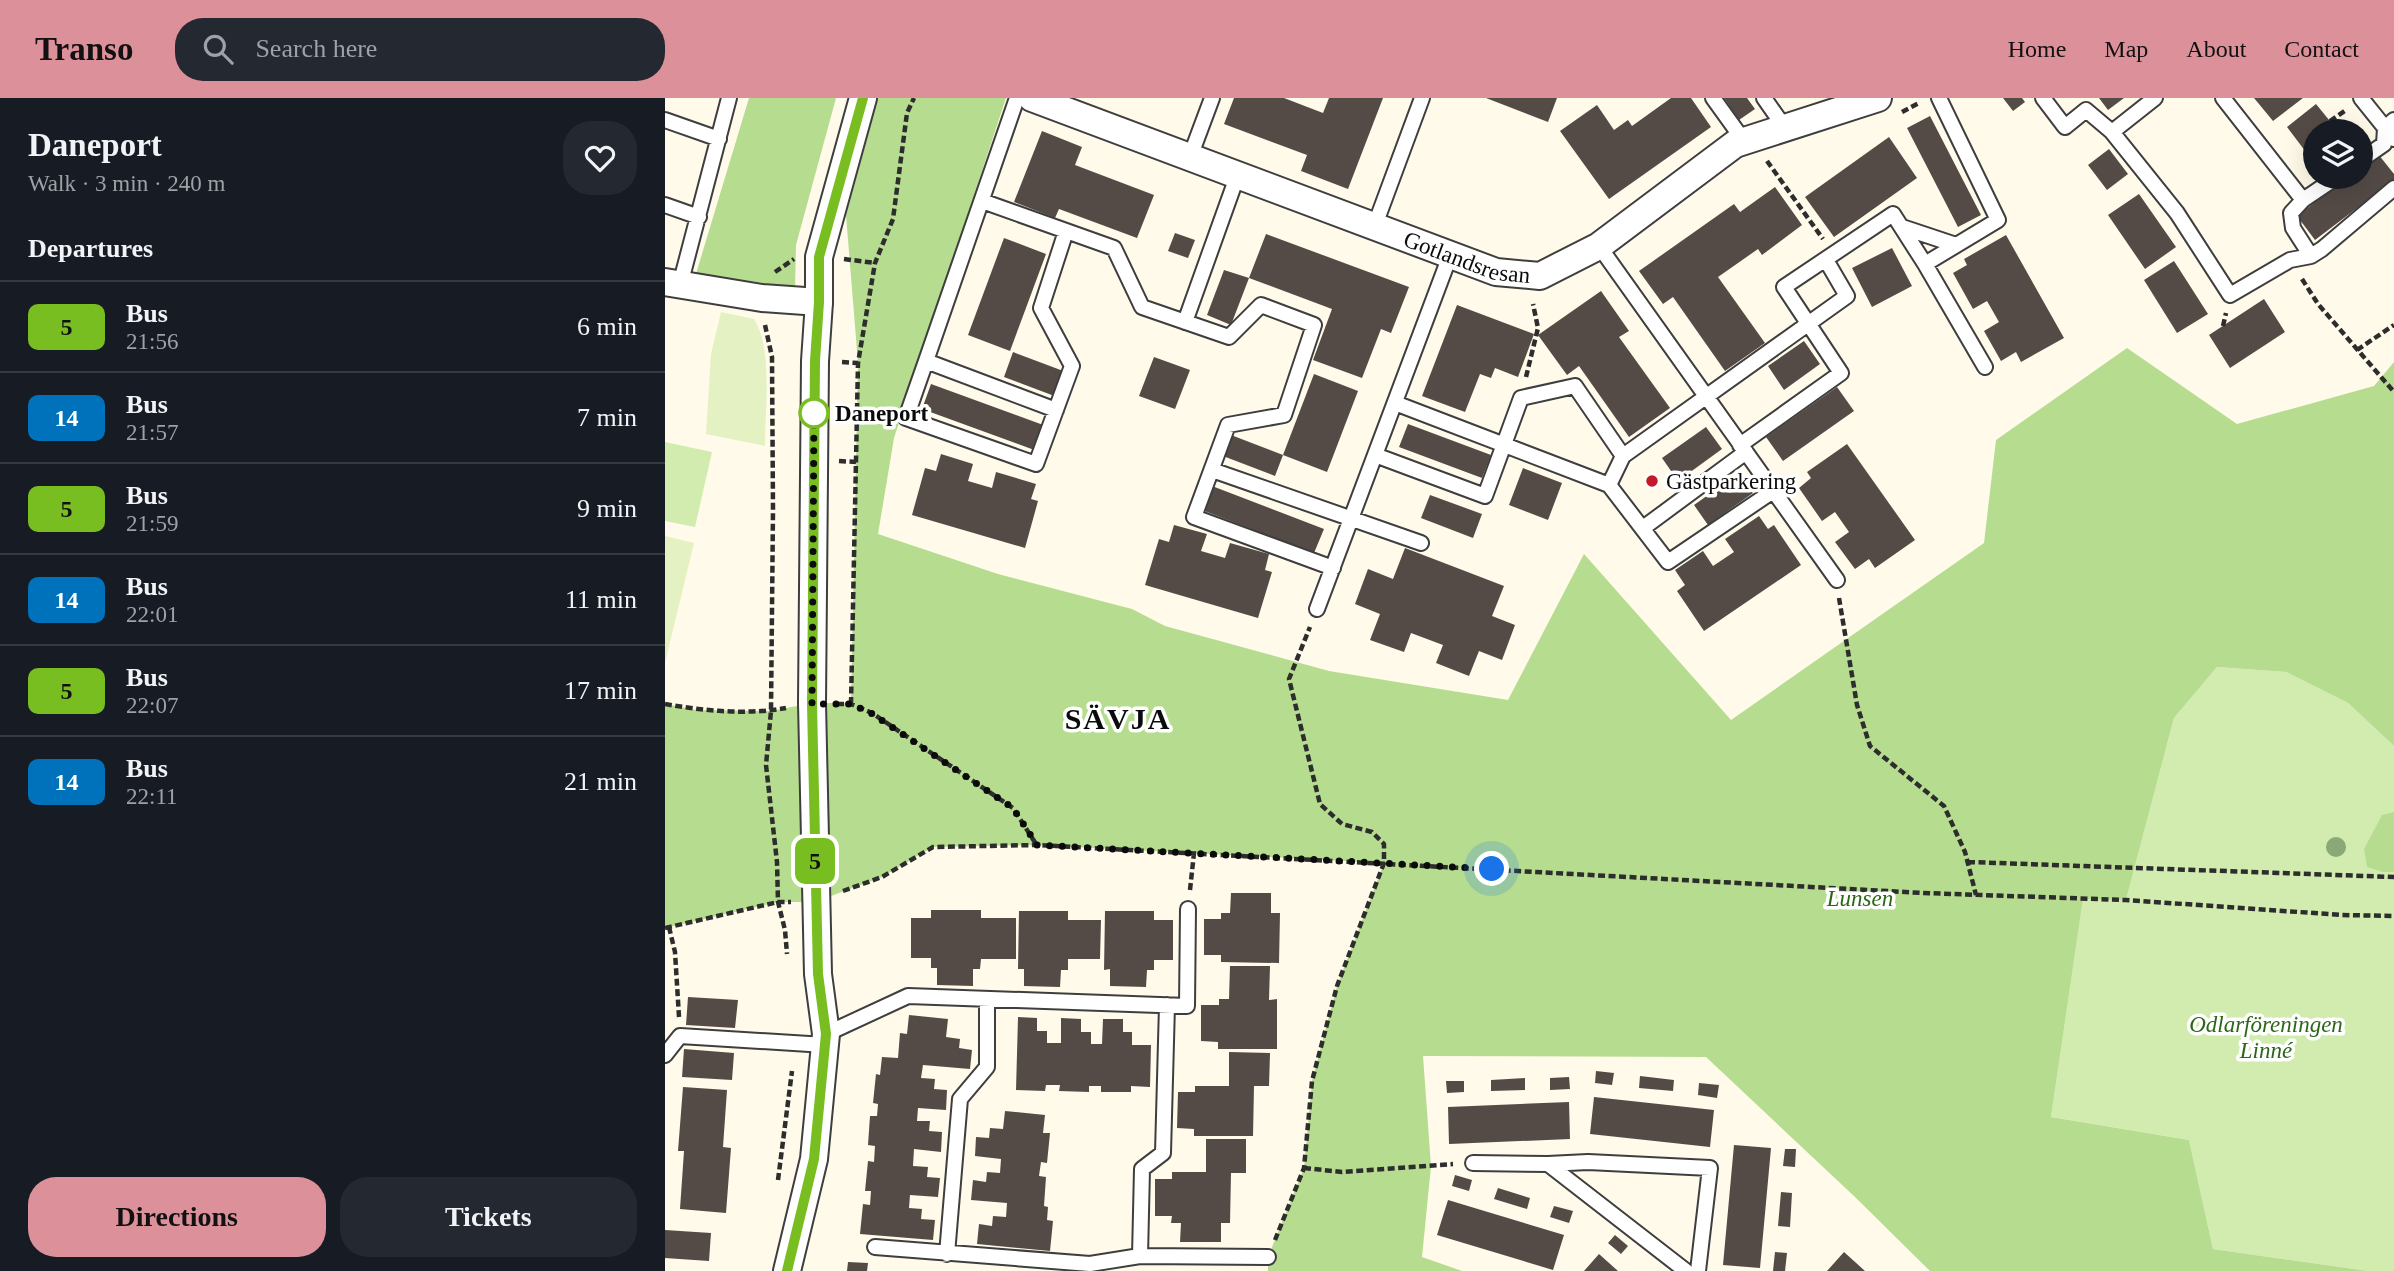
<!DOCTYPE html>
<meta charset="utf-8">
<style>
body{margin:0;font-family:"Times New Roman",serif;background:#242831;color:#f1f3f6;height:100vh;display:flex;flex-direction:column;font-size:26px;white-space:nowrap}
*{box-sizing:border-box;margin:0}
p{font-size:23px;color:#9ea1a6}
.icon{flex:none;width:38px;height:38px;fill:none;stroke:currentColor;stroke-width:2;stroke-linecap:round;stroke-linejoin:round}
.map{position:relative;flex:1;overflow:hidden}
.panel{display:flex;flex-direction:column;background:#171b24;width:665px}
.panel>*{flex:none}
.badge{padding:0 14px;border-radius:10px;font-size:24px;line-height:46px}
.fabs{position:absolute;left:1638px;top:21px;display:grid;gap:14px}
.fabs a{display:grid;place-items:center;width:70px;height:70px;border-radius:50%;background:#171b24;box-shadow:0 7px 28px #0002;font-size:35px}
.you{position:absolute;width:35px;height:35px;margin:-18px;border:5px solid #fff;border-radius:50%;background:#1a73e8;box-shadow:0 0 0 10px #1a73e833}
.map>.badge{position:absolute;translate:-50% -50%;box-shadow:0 0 0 4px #fff}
h2{padding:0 28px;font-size:26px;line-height:63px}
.round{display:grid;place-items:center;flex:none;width:74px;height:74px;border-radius:28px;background:#242831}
.overview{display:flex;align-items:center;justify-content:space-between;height:119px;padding:0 28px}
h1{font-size:33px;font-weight:800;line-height:52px}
.primary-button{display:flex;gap:14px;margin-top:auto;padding:14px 28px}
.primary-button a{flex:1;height:80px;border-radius:28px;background:#dc919a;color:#111;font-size:28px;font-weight:800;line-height:80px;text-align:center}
.primary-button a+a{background:#242831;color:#f1f3f6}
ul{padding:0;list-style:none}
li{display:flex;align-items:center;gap:21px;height:91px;padding:0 28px;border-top:2px solid #363941}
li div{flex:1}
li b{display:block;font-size:26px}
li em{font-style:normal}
li .badge{min-width:77px;font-weight:700;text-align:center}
header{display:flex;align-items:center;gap:42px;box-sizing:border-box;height:98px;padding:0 35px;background:#dc919a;color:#111}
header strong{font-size:33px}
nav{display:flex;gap:38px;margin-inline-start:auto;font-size:24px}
.search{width:490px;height:63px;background:#242831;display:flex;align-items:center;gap:18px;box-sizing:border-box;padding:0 24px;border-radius:28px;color:#9ea1a6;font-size:26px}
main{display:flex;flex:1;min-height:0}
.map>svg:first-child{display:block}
</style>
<header>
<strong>Transo</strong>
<div class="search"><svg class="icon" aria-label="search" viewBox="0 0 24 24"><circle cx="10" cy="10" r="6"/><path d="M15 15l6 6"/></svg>Search here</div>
<nav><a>Home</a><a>Map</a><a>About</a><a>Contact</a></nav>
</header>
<main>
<section class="panel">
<div class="overview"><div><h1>Daneport</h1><p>Walk · 3 min · 240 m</p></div><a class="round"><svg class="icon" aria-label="heart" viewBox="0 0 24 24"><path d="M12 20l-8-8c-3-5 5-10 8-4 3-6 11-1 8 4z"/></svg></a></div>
<h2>Departures</h2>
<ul>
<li><span class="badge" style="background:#78be20;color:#111">5</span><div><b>Bus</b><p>21:56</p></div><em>6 min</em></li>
<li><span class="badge" style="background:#0072bc;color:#fff">14</span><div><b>Bus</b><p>21:57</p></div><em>7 min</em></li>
<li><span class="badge" style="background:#78be20;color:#111">5</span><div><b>Bus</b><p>21:59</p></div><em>9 min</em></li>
<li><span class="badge" style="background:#0072bc;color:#fff">14</span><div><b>Bus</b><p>22:01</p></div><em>11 min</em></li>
<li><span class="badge" style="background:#78be20;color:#111">5</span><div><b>Bus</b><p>22:07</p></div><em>17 min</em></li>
<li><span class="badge" style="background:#0072bc;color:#fff">14</span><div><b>Bus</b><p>22:11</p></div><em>21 min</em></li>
</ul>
<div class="primary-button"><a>Directions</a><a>Tickets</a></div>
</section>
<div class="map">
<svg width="1729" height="1173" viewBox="0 0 1729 1173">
<rect width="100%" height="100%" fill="#fffae9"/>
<path fill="#d2ecb0" d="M0,344L47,354L30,429L0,423Z
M1552,569L1621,574L1683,605L1729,648V1173H1703L1548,1151L1524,1042L1386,1019L1418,800L1461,802L1509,620Z"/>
<path fill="#b6dd8f" d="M84,0H171L131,147L130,193L27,189Z
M213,0H341L229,340L213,436L333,476L467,511L500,528L664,573L843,602L919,456L1066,622L1319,445L1331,342L1462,250L1572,326L1709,288L1729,264V648L1683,605L1621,574L1552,569L1509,620L1461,802L1418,801L1386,1019L1524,1042L1548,1151L1703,1173H1265L1190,1099L1041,959L758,958L766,1068L757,1159L797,1173H603V1159L639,1070L647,983L672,888L719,765L372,747L268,749L217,779L150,804H113L0,830V606L32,612L106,613L147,605H186L193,265L181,117Z
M1729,714V774H1717L1702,769L1699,751L1717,717Z"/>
<path fill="#e4f2c3" d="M56,214L89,221C108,250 100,313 100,348L41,336L46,256Z
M0,438L29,445L0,565Z"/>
<path fill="#544b47" d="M569,0H619L658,15L664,0H718L683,91L636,73L642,57L559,26Z
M821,0H892L883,24Z
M1006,0H1026L1046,29L944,101L895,33L932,7L949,32L963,22L967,28Z
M1059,0H1082L1090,11L1074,22Z
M1338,0H1357L1360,4L1348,13Z
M1434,0H1459L1443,12Z
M1589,0H1638L1608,23Z
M1651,6L1673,33H1650V66L1622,29Z
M1265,18L1316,117L1293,129L1242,30Z
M377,33L417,49L410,67L489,97L472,140L394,111L390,120L349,104Z
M1224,39L1252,80L1169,139L1140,99Z
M1444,51L1463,76L1442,92L1423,67Z
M1713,56L1729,76V82L1650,142L1632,118L1683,79H1696V69Z
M1110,89L1137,127L1097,157L1093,151L1053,179L1100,245L1060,273L1008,199L998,206L974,173L1069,106L1075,114Z
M1474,96L1511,149L1480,171L1443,117Z
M510,135L530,142L523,160L503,153Z
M601,136L744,189L726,235L716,231L697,280L648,262L667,211L584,180Z
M1341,137L1399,240L1356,264L1351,254L1336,263L1319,233L1334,224L1322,203L1308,211L1288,175L1302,167L1299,161Z
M339,140L381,156L345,253L303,237Z
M1227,150L1247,188L1207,209L1187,170Z
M1509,163L1543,216L1512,235L1479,182Z
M559,172L584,180L566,227L542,217Z
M936,193L964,233L954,239L1005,310L964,339L914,268L902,277L873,237Z
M1599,201L1620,234L1565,270L1544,237Z
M792,207L869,236L853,279L830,270L826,280L815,276L800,314L757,298Z
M1139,243L1155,266L1119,292L1103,268Z
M348,254L401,274L392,299L339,279Z
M489,259L525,272L510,311L474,298Z
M649,276L693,293L662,374L618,357Z
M266,286L381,328L372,353L257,311Z
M1172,289L1189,313L1118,363L1101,339Z
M743,326L826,357L817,380L734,349Z
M1041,329L1057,351L1013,383L997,360Z
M566,337L618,357L610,378L558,358Z
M1182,346L1250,442L1210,470L1204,461L1190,471L1170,444L1184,434L1170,414L1157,423L1134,390L1146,380L1142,374Z
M276,356L308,366L303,383L327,390L331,374L371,386L366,401L373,403L360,450L247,417L260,370L271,373Z
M858,370L897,385L883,422L844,407Z
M1074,375L1088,395L1043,427L1029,407Z
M547,388L659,431L649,455L537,412Z
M765,397L817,416L808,440L756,420Z
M1094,418L1103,431L1109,427L1136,467L1039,533L1012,493L1020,487L1010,472L1038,453L1048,468L1069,454L1060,441Z
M509,427L542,436L536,453L560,460L565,445L604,456L600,472L607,474L593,520L480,487L494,441L504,444Z
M740,450L839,488L827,518L850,527L837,562L814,553L804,578L771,565L778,547L746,535L739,554L705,542L715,516L690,506L703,471L728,481Z
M566,795H606V815H615L614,865L556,864V857H539V821H556V815H565Z
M266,812H316V820H351V861H316L315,871H308V888L272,887V870H266V860H246V820H266Z
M354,813H403V822H436L435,861H403V872H396L395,889L359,888V871H353Z
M440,813H489V822H508V862H489V872H482L481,889L445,888V871L439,872Z
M565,868H605L604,902L612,901V951H553V944L536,943V907H554V901H564Z
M23,899L73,902L70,930L21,927Z
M244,917L283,921L281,939L295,941L294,950L307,952L305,971L258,967L256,980L270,981L269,991L282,992L281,1012L253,1010L252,1023H265L264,1033L277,1034L276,1054L249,1051L248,1068L263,1069L262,1079L275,1080L273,1099L245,1097L244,1110L257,1111L256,1121L270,1122L268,1142L195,1136L198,1106L205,1107L206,1093H200L203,1063L209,1064L210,1048L203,1047L205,1018H212L213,1006L208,1005L211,976L215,977L217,959L233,960L235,935L242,936Z
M353,919L372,920V933H382V945H396V920L416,921V934H426V946H437L438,921H458V934H467V947H486L485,989L466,988V994H436V988H424V994L394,993L395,987H381L380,993L351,992Z
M19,951L69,955L67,982L17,979Z
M564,954L605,955L604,988H589L588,1038H529V1031L512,1030L513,994H530V988H564Z
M931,973L949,975L947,987L930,985Z
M975,978L1009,982L1008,993L974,990Z
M904,979L905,991L885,992V980Z
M860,980V992L826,993V982Z
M781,983H799V994L782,995Z
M1034,985L1054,987L1052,1000L1033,997Z
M18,989L62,992L58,1049L66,1050L61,1115L15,1111L19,1053H13Z
M929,999L1049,1012L1045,1049L925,1036Z
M904,1004L905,1041L784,1046L783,1009Z
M340,1013L380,1017L378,1035H385L382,1065L376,1064L374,1078L381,1079L379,1108L383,1109L382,1122L388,1123L385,1153L312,1146L314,1126L327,1128L328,1118L341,1119L342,1105L306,1102L308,1082L321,1084L322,1074L335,1075L336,1061L310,1058L311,1039L324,1040L325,1030L338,1031Z
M541,1041H581V1075H566L565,1125H556V1144H515L516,1125H506L507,1118H490V1081H507V1074H541Z
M1069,1047L1106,1050L1095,1170L1058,1167Z
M1120,1051H1131L1130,1069L1118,1068Z
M790,1077L807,1082L804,1093L787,1088Z
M833,1090L865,1100L862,1111L829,1101Z
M1116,1094L1127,1095L1125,1129L1113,1128Z
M783,1102L899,1137L888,1172L772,1137Z
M889,1108L908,1113L904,1125L885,1119Z
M0,1132L46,1135L44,1163L0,1160Z
M950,1137L963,1148L956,1156L943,1145Z
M1110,1154L1122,1155L1120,1173H1108Z
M1179,1154L1200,1173H1162Z
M934,1156L953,1173H919Z
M183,1164L203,1165L202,1173H182Z"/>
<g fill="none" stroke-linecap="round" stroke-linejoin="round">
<g stroke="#3e3e3e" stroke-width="18">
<path id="service" d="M352,0L261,263L391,312
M1048,0L1079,43
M1099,0L1120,30
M1378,0L1400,29L1421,12L1447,34L1512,115L1565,197L1625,162L1646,158L1657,151L1729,90
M1558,0L1638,102L1626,115L1628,130L1646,158
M1696,0L1729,41
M0,22L54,41
M1447,34L1490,0
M525,59L547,0
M1696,62L1719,46L1720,30L1729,22
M1638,102L1672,79
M317,103L449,150L477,209L564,239L596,207L649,227L619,317L563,327L529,419L668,470
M0,107L34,119
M710,127L757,0
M1237,129L1291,147
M934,148L1172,482
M1260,166L1333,122L1274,0
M15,187L64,0
M520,224L573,76
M261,263L241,320L371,366L407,268L376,210L401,133
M730,305L944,387
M1075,347L1176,275L1119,189L1228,116L1260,166L1320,269
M710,357L820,398L856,300L910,288L958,358
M547,372L756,445
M1108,393L1003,464L944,387L958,358L1182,198L1161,162
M978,430L1081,354
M652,511L786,155
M161,936L243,898L522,908L523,811
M0,957L15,938L160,947
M808,1065L883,1066L923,1064L1045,1070L1033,1173
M883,1066L1021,1173
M210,1149L425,1166L475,1158L603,1159
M282,1156L295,1001L322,969V901
M475,1158L477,1071L498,1055L502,907"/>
</g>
<g stroke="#3e3e3e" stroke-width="30">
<g id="minor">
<path id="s1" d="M367,0L831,174L875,178L934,148L1070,46L1213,0"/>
<path d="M0,184L97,200L154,204"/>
<path d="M122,1173L149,1061L161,936L153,876L147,605L150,263L154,204V159L198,0"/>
</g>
</g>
<path stroke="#2d2d2d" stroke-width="4.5" stroke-dasharray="7 3.5" stroke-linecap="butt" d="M1237,14L1254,5
M1665,23L1681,12
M1102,63L1158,141
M179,161L210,165
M110,174L129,161
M1637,181L1653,206L1729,294
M100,227L107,259L108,412L106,613L101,667L112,764L113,804L120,832L122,856
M1558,228L1561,215
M1692,252L1729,227
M177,264L193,265
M861,279L873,230L868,206
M174,363L191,364
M1174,500L1192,607L1205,648L1279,708L1300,754L1311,797
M0,606C39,613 82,617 121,610
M172,606H186L207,615L348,710L371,746
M186,606L193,265L210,165L228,121L242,15L249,0
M1303,764L1729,779
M525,792L529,755
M178,793L217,779L268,749L372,747L1258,795L1461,802L1677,817L1729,818
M4,829L10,854L14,919
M0,830L113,804H126
M639,1070L677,1074L788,1066
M113,1082L127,973
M610,1142L639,1070L647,983L672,888L719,765V746L707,734L677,726L655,706L624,581L645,529"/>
<use href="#service" stroke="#fff" stroke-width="14"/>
<use href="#minor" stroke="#fff" stroke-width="26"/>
</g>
<circle fill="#8ba976" cx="1671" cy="749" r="10"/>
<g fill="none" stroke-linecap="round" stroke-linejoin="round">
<g stroke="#fff" stroke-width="16">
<path id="line" d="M122,1173L149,1061L161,936L153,876L147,606L150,263L154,204V159L198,0"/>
</g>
<use href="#line" stroke="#78be20" stroke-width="10"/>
<path stroke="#0b0b0b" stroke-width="7" stroke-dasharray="0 12.6" d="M149,315L147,606H186L206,615L348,710L372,747L827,771"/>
</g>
<circle fill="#fff" stroke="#78be20" stroke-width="3.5" cx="149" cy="315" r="14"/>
<circle fill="#c31a2a" stroke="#fff" stroke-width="2.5" cx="987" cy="383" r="7"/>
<g text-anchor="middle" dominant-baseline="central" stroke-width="7" stroke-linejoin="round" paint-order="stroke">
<g font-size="23" fill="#0b0b0b" stroke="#fff">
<text stroke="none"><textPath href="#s1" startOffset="464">Gotlandsresan</textPath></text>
</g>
<g font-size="23" font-weight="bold" fill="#0b0b0b" stroke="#fff" text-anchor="start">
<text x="170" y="315">Daneport</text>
</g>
<g font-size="23" fill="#0b0b0b" stroke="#fff" text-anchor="start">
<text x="1001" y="383">Gästparkering</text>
</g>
<g font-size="23" font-style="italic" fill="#2c6618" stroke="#fff">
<text x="1195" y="800">Lunsen</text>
<text x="1601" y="926">Odlarföreningen<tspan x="1601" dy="26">Linné</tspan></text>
</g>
<g font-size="30" font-weight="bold" letter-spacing="2" fill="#0b0b0b" stroke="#fff">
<text x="453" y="620">SÄVJA</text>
</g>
</g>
</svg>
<div class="fabs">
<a><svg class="icon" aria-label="layers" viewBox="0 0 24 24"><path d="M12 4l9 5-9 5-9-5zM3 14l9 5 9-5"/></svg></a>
</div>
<div class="you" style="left:827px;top:771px"></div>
<b class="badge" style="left:150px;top:763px;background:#78be20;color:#111">5</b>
</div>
</main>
